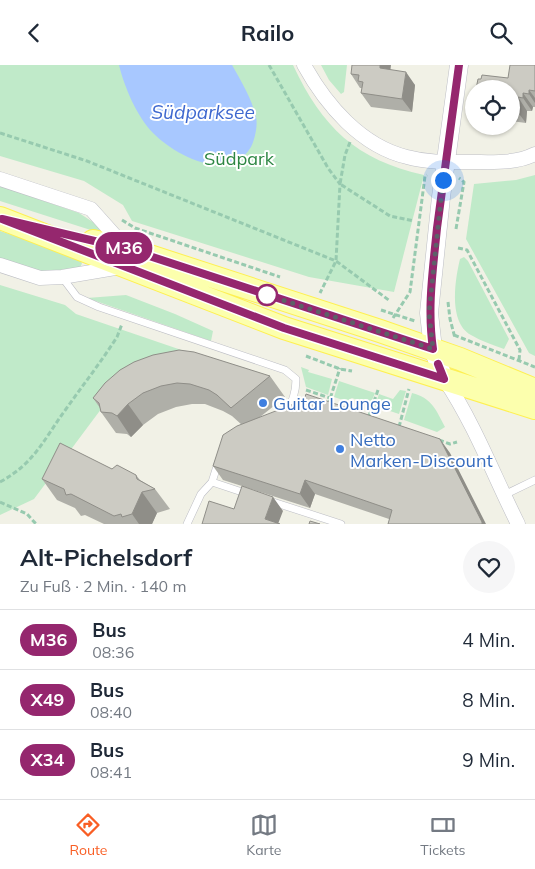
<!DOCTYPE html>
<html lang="de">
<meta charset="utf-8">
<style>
body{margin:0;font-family:Mulish,sans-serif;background:#f6f6f7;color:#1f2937;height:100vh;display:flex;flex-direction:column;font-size:19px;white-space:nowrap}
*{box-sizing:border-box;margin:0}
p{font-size:16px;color:#747a83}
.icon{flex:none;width:28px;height:28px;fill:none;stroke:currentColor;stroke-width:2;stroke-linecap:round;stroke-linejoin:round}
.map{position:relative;height:459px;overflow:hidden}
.panel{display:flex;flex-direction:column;background:#fff;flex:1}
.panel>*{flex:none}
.badge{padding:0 10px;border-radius:16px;font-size:18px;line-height:32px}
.buttons{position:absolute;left:465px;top:15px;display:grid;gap:10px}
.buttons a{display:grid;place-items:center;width:55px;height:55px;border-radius:50%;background:#fff;box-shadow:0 1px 4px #0004;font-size:25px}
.you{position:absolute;width:25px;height:25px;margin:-12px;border:4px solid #fff;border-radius:50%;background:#1a73e8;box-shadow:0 0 0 8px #1a73e833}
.map>.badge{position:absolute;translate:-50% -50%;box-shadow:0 0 0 2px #fff}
.round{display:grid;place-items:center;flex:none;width:52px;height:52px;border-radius:26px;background:#f6f6f7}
.overview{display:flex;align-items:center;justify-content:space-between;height:85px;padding:0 20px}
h1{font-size:24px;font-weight:700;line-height:38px}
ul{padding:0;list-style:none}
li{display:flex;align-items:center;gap:15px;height:60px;padding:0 20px;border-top:1px solid #e0e1e3}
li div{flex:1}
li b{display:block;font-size:19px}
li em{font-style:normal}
li .badge{min-width:55px;font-weight:700;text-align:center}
header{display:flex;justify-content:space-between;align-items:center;height:65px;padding:0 20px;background:#fff;font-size:22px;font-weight:700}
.dock{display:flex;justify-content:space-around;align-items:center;height:70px;border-top:1px solid #e0e1e3;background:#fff;font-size:14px;color:#747a83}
.dock a{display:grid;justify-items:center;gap:2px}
.dock .on{color:#f95e24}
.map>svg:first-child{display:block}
</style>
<header><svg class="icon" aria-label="back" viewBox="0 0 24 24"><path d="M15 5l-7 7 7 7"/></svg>Railo<svg class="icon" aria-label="search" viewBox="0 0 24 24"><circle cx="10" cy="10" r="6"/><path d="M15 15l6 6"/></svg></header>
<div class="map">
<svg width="535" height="459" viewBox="0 0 535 459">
<rect width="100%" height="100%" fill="#f1f1e6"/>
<path fill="#c0eac9" d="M0,0H293C322,62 356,95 424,110L394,227L309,212L132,156L123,140L84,116L0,91Z
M321,0H347L344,27L341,29L329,15Z
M535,110V291L529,288L466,174L474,119L516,115Z
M0,121L79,148L99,161L100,168L0,136Z
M0,166L77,191L82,198L81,201L78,203L43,207L0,193Z
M464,192L468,196L509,274L504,284C493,280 481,276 471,270C448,257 455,215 460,194Z
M0,220L65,240L76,249L196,290L128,308L34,434L0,450Z
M126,230L175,249L213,266L211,276L87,233Z
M301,302L309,305L308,307L332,314L328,330L306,322Z
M339,316L375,328L370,340L352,333L346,336L334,332Z
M400,325L406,326L399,349L375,341L379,329L393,334Z
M412,328C432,333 436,345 445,362L437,367L404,355Z"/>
<path fill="#a8c8ff" d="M119,0H232C241,16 252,34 256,52C258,60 255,74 251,82C229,119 176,91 153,68C137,52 124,21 119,0Z"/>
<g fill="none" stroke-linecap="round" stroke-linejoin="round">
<g stroke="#bdbec5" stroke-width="8">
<path id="service" d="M62,212L77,232L99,242L285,305L296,314C296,324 293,341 284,346
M212,417L248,429
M504,430L535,415
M270,436L341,459
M187,459L201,429L212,417L218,398"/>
</g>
<g stroke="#bdbec5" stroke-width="15">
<path id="minor" d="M304,0C326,40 361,81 407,92C429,98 449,97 471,97C493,97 515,99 535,89
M0,114L91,144L125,182
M0,200L40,213L62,212L121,202
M445,315C475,360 494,411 518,459"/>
</g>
<g stroke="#bdbec5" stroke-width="19">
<path id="tertiary" d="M444,314L433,284L429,248L441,132L459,0"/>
</g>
<g stroke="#fef052" stroke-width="24">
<path id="primary" d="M0,153L284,263L535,343
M93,176L128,184L380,266L460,294L535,325"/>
</g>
<path stroke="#97caaf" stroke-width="3" stroke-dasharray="5 2.5" stroke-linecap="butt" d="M269,0L328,103L340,119L336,196L320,228
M0,68L87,96L336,196L390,236
M350,77L345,90L340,119L390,151L414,156
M122,155L135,163L280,212
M456,164L464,117L459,113
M458,183L467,185L520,285L519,295
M448,237L450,254L455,273
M381,245L415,256
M393,253L410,227L425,111L427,110
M454,270L535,302
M306,291L340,304L352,306
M306,325L330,333
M332,338L329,337L340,303
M369,351L378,325
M399,362L409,324
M439,375L450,379L457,377
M0,417C35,398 44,374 66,344C83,320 101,297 117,272L122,259
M0,437L27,449L36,459"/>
<use href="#service" stroke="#fff" stroke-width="7"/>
<use href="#minor" stroke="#fff" stroke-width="14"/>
<use href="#tertiary" stroke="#fff" stroke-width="18"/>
<use href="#primary" stroke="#fcffad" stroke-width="22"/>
</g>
<path fill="#afafa8" d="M535,0V42H533L532,46H527L526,58L511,56V24L481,14L508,13Z
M391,5L415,20L412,47L371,42L361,28L362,23H360L351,9Z
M270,311L285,332L260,352L450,388L389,454L315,429L310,443L223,415L213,401L242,360L232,351L223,346L205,339H192L176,342L158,349L143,360L131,372L127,369L116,368L101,347L100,343L93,333L105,318Z
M136,410L140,415L155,424L170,444L157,448L152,459H104L85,450L81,451L75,443L57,435L42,414Z"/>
<path fill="#8f8e88" d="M380,0H391L389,17L380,3Z
M406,7L415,20L412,47L402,34Z
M529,25L535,33V38L529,29Z
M523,28L533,42L532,46L523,33Z
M518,32L527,46L526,58L516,45Z
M128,339L143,360L131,372L117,351Z
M440,374L450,388L486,459H482Z
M305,415L315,429L310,443L300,429Z
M142,427L157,448L152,459H139L132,449Z
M273,432L283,446L278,459L265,454Z"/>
<path fill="#cccbc3" stroke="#8f8e88" d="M352,0H380V3L406,7L402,34L361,28L363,17L358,16L359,10L351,9Z
M510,0H535V26L529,25V29L523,28V33L518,32L516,45L511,44V24H476L478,14H481L482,10L508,13Z
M179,285L194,287L270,311L231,343L217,330L209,325L190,319L177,318L161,321L143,328L128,339L117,351L112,348L101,347L99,338L93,333L105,318L120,305L134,297L153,290Z
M306,329L440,374L482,457V459H388L392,445L305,415L300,429L213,401L223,370L237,361L304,335Z
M60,378L112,404L117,400L136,410L137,414L155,424L142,427L132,449L122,452L121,449L114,451L71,429L66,430L64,424L42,414Z
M242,421L273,432L265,454L280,459H202L209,436L234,444Z
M310,456L320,459H309Z"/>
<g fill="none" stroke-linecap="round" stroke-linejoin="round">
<g stroke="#fff" stroke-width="11">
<path id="line" d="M438,299L444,314L284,263L2,154L128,184L433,284C427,243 433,204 437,163C444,108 452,54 459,0"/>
</g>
<use href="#line" stroke="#95276e" stroke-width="8"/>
<path stroke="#5d6068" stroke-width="5" stroke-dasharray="0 9" d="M267,230L433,284L429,248L443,115"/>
</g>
<circle fill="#fff" stroke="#95276e" stroke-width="2.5" cx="267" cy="230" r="10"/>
<g fill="#3f7fe0" stroke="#fff" stroke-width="2">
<circle cx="263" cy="338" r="5"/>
<circle cx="340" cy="384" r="5"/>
</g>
<g text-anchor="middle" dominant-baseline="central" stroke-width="4" stroke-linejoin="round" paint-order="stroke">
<g font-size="18" fill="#2d8643" stroke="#fff">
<text x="239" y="93">Südpark</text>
</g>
<g font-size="18" fill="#366cbe" stroke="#fff" text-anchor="start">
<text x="273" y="338">Guitar Lounge</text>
<text x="350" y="374">Netto<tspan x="350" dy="21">Marken-Discount</tspan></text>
</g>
<g font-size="19" font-style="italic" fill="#3e68cf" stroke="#fff">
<text x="203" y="47">Südparksee</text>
</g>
</g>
</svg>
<div class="buttons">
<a><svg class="icon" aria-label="locate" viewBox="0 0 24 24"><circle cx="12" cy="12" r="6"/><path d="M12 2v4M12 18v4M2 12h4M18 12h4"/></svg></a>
</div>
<div class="you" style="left:443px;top:115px"></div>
<b class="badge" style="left:124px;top:183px;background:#95276e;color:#fff">M36</b>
</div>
<section class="panel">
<div class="overview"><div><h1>Alt-Pichelsdorf</h1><p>Zu Fuß · 2 Min. · 140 m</p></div><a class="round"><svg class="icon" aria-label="heart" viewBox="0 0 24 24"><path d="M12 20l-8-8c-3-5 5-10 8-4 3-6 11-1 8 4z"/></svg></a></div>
<ul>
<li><span class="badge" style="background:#95276e;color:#fff">M36</span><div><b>Bus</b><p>08:36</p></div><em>4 Min.</em></li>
<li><span class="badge" style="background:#95276e;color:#fff">X49</span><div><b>Bus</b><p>08:40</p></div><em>8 Min.</em></li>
<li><span class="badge" style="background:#95276e;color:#fff">X34</span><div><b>Bus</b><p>08:41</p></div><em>9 Min.</em></li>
</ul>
</section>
<nav class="dock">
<a class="on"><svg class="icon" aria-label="directions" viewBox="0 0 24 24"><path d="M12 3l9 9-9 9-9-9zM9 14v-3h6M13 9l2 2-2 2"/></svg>Route</a>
<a><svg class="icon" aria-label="map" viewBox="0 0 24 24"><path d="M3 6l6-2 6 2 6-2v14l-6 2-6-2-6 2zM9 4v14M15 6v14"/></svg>Karte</a>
<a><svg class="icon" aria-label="tickets" viewBox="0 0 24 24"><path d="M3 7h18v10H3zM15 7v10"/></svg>Tickets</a>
</nav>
